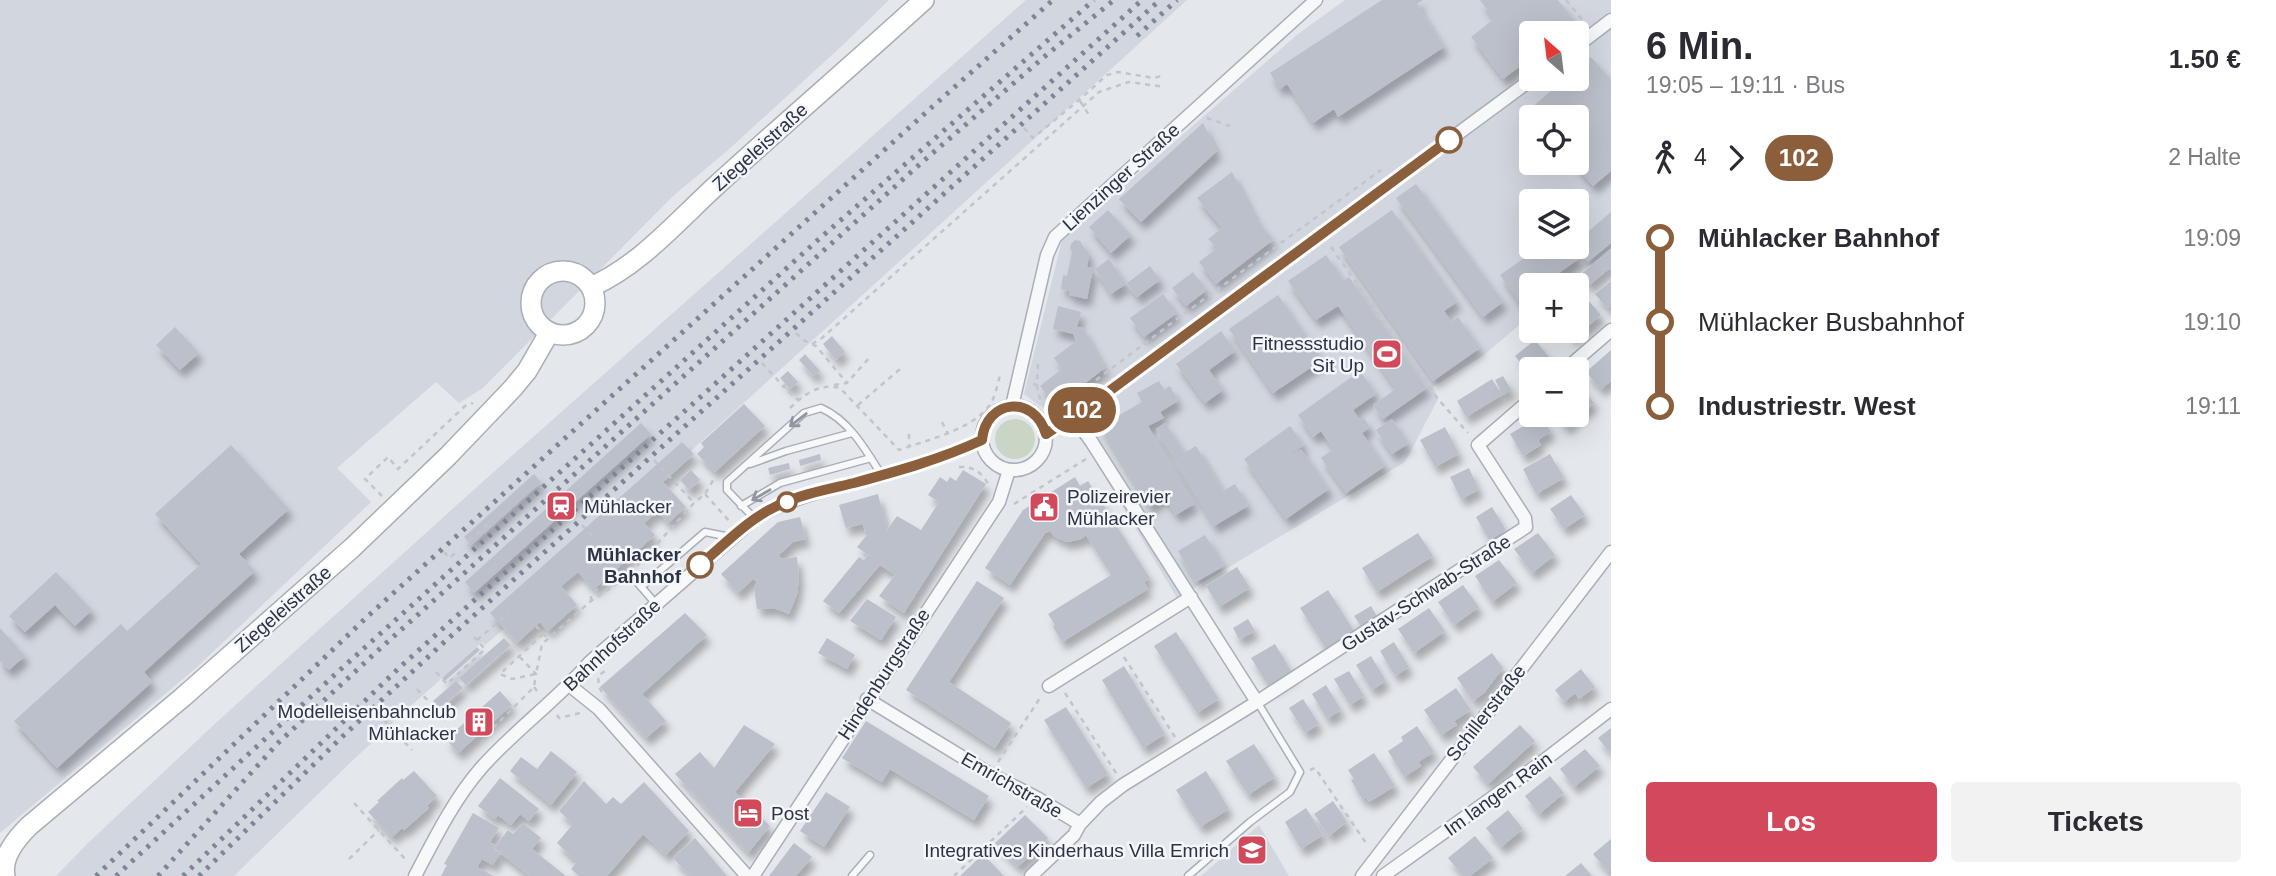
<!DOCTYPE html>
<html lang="de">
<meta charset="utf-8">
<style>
body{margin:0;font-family:Arial,sans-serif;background:#f2f2f3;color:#2b2b33;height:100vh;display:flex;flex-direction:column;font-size:26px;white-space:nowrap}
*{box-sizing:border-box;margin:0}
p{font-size:23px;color:#7c7c81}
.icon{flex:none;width:38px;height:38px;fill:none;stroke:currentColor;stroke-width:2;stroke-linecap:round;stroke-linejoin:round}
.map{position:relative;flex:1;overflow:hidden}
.details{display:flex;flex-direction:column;background:#fff;width:665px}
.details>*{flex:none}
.badge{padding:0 14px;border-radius:23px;font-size:24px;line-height:46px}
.needle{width:46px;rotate:332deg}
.fabs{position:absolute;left:1519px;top:21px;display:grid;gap:14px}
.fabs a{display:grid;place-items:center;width:70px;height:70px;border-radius:7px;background:#fff;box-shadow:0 7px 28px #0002;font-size:35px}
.map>.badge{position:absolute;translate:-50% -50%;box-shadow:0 0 0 4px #fff}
.legs{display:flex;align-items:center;gap:10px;height:77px;padding:0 35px;font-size:23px}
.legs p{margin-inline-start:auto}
.summary{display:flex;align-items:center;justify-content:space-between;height:119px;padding:0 35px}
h1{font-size:38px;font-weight:800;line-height:52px}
.primary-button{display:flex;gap:14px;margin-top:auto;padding:14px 35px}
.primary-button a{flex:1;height:80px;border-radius:7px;background:#d1495b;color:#fff;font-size:28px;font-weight:800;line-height:80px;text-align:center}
.primary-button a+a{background:#f2f2f3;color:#2b2b33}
ul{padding:0 35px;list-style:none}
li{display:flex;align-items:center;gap:24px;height:84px;font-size:26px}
li i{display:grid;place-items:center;width:10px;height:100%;margin:0 9px;background:currentColor}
li i::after{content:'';width:18px;height:18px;margin:-9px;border:5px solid;border-radius:50%;background:#fff}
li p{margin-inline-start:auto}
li:first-child i{background:linear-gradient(#0000 50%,currentColor 0)}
li:last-child i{background:linear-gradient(currentColor 50%,#0000 0)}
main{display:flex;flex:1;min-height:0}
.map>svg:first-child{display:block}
</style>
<main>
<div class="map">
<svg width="1611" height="876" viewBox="0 0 1611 876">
<defs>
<filter id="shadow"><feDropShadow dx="4.5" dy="8" stdDeviation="3.5" flood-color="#0004"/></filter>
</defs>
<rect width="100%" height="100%" fill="#e4e7ec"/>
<path fill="#d2d6de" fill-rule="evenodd" d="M0,0H889L846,42L727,151L673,196L483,388L459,403L436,382L337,468L371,502L196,668L0,833Z
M1026,0H1187L660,479L519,616L485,645L482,642L392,723L394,726L382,736L380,735L352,761L234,876H56L87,844L219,720L479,485Z
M1345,0H1611V248L1566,285H1531V315L1484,355L1433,387L1438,399L1405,462L1177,598L1081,437L1024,394L1062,240L1298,34ZM1531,33H1577V79H1531ZM1531,117H1577V163H1531ZM1531,201H1577V247H1531Z
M1259,825L1289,876H1201Z"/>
<path fill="#c9d6c5" d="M995 439a20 20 0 1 1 40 0a20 20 0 1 1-40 0Z"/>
<path fill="#bbc0ca" filter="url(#shadow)" d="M1382,0H1423L1417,4L1444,47L1338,117L1334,109L1313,123L1287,84L1280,89L1270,73Z
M1480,0H1558L1576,24L1563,33H1531V58L1503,79L1471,37L1494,19Z
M1591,57L1611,80V171L1593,186L1573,163H1577V117H1531V135L1518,119L1565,79H1577V69Z
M1203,123L1217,151L1141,222L1119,199Z
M1232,172L1256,219L1273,240L1216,284L1199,262L1217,248L1208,239L1222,228L1197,198Z
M1416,184L1503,302L1483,317L1396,198Z
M1108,210L1131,235L1111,253L1089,227Z
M1392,210L1457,302L1444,311L1452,322L1458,317L1480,348L1433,381L1339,247Z
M1611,212V243L1588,262L1577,248V241Z
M1075,240L1080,241L1089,255L1087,267L1093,268L1087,299L1069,295L1070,291L1061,289L1063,275L1067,276L1072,252L1070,248L1071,244Z
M1540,247H1572L1580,258L1542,285H1531V293L1519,302L1500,275Z
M1611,249V270L1610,268L1589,285L1580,275Z
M1326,255L1344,280L1349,277L1427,388L1383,419L1373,405L1396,389L1338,306L1316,320L1288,281Z
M1109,259L1126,284L1111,294L1095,269Z
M1150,266L1160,280L1137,297L1127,283Z
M1193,272L1207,290L1186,306L1172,288Z
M1611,281V306L1608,309L1595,294Z
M1163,294L1177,313L1144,337L1130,318Z
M1278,295L1322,360L1273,393L1229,329Z
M1588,300L1601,315L1573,339L1566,331H1577V310Z
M1058,306L1081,312L1077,327L1083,328L1105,368L1055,406L1040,386L1062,369L1054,358L1076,341L1073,334L1053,329Z
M175,327L199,353L180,370L156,345Z
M1221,331L1235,351L1209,370L1223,390L1205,403L1176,364Z
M832,336L845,352L836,360L823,344Z
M1535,340L1549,357L1529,373L1515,356Z
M1611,350V381L1601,389L1586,372Z
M805,354L820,371L813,376L799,360Z
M788,371L798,382L790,389L780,378Z
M1360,371L1376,394L1353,410L1360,420L1363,417L1370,427L1362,433L1385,466L1346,493L1321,458L1333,449L1321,431L1313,437L1298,415Z
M1503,376L1511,390L1503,395L1495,380Z
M1492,379L1502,395L1466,417L1457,401Z
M1159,381L1164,390L1170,386L1178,401L1160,412L1164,418L1148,426L1194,504L1176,515L1164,497L1149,507L1100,426L1142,402L1137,393Z
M1577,382L1594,403L1566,427L1556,415H1577Z
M744,404L765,426L715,472L697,454L704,447L701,443Z
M1541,416L1551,432L1538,440L1541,445L1523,456L1510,434Z
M1392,419L1408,444L1392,454L1376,430Z
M641,423L651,434L474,593L465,582Z
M1165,423L1184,452L1174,458L1156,429Z
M1290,426L1304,445L1290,455L1301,449L1329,489L1286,519L1244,459Z
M1445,427L1459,454L1435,467L1420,440Z
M682,442L694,454L663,482L686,507L668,523L658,511L644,523L655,535L594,589L578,572L561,586L577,605L548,631L540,622L517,643L490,613Z
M231,445L289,509L239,554L255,571L144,672L152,682L57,768L14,721L121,624L127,631L201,564L155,514Z
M1196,446L1223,491L1235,484L1248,506L1214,526L1174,459Z
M820,454L821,460L800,466L799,460Z
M1550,454L1564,478L1536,494L1523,469Z
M789,463L790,469L770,475L768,468Z
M1469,468L1479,490L1461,499L1450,477Z
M691,470L700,480L689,490L680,480Z
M963,470L986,484L904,613L879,596L895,575L880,565L839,613L823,601L859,557L864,560L868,555L857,547L866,536L863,524L846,528L839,505L878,494L887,530L897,516L921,530L939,502L928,495L940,477L947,482L950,477L956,481Z
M534,474L541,482L471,545L464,537Z
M1075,477L1080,486L1088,481L1150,578L1144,582L1148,589L1062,642L1053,627L1055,625L1048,614L1111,575L1086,535L1081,539L1067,542L1054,536L1050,531L1045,533L1010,585L985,568L1023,510Z
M1571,495L1585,515L1564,529L1550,509Z
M1492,507L1506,530L1489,540L1476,517Z
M800,517L806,539L793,542L779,555L781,559L797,557L799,579L797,594L789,614L774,608L757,609L754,587L757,582L753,579L738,593L721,574L778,522Z
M1418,533L1433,556L1377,592L1362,568Z
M1538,533L1555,555L1532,573L1514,549Z
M1205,535L1224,566L1196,582L1178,551Z
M1499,560L1517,583L1492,602L1475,576Z
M1237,567L1250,588L1219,607L1206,586Z
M56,572L92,610L75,626L55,605L25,632L9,616Z
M977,581L1004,598L949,682L1011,723L995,748L906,690Z
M1463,585L1479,607L1454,625L1438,602Z
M1328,590L1354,631L1326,649L1300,608Z
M867,599L896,617L881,640L850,621Z
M1371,606L1378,618L1362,628L1354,616Z
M1429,608L1445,631L1414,653L1398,629Z
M685,613L707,635L642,694L666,721L646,738L600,687Z
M1248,619L1255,631L1239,639L1233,628Z
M0,628L25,656L9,670L0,661Z
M1176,632L1219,699L1197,713L1154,646Z
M504,638L511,645L466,685L459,678Z
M827,638L855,655L847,669L818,653Z
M1394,642L1409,667L1395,676L1380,651Z
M1275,644L1293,674L1270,688L1251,658Z
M477,647L480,650L445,681L442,678Z
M1492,653L1503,668L1484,693L1473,701L1457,678Z
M1371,656L1386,681L1372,690L1356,665Z
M1124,666L1165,734L1143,748L1102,680Z
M1581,669L1595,687L1579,699L1575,693L1564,702L1555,690Z
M1349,671L1364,696L1350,705L1334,679Z
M456,681L463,688L440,709L433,701Z
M1326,685L1341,710L1327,719L1312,694Z
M1456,688L1471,710L1454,721L1457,725L1441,735L1424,710Z
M500,691L512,705L458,753L446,739Z
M1303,699L1319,724L1305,733L1289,708Z
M1066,707L1108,774L1086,788L1044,720Z
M866,721L989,796L974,820L890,769L882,782L842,758Z
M744,725L775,744L735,792L770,826L748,853L675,774L700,752L714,768Z
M1520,725L1535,741L1488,784L1473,767Z
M1417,726L1434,752L1418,762L1421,766L1404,777L1388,751L1403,741L1401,737Z
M1611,728V754L1598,738Z
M1254,744L1275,777L1248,795L1226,761Z
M1585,749L1600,766L1574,787L1560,769Z
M551,751L577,772L551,805L510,771L521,757L537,769Z
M1374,753L1395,786L1369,802L1366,797L1362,799L1351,780L1354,779L1348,770Z
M414,771L437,796L427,806L429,808L404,830L402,828L392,837L368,812L379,802L377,801L402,778L403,780Z
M1206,771L1229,809L1200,827L1176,790Z
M1550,776L1564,793L1539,814L1525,796Z
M500,778L539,809L529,821L520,814L511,825L498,815L495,819L478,806Z
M584,781L606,804L613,797L621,804L644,782L689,831L666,855L643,834L607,876H579L571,869L577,862L557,843L573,824L559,811Z
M826,792L850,807L824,847L800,831Z
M1333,801L1347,822L1329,836L1314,814Z
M1306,808L1323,835L1301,849L1285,822Z
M1508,810L1523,829L1501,847L1486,828Z
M473,813L499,828L490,842L495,845L490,853L493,849L500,853L493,865L482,859L477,867L494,876H441L447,865L444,864Z
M1025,815L1048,838L1018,867L995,843Z
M523,823L541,838L532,849L566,876H530L494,848L508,830L513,834Z
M1475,836L1493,858L1470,876H1463L1448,858Z
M695,838L727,876H690L673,858Z
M1611,839V869L1608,872L1593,854Z
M794,843L812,857L796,876H769Z
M983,854L1004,876H960Z
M1581,863L1592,876H1565Z"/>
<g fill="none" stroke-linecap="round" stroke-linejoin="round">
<g stroke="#a9aeb7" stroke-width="9">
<path id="lane" d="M750,464L786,451L852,433
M741,506L780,483L871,458
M754,518L727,490V482L804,413L821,408C849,420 866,450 882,476
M630,574L656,604
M641,587L705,532L730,537
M852,876L870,855
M1188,876L1250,822L1290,792L1300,772L1258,703"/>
</g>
<g stroke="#a9aeb7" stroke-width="15">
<path id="street" d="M1577,46L1611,20
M1566,369L1611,330
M1012,406L1047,255L1055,237L1316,0
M982 438a32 32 0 1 1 64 0a32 32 0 1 1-64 0Z
M1073,416L1091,441L1257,702
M1046,434L1108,392L1532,79
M569,685L599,709L747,876
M1049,686L1191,597
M867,699L990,774L1037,798L1080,824L1101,802L1123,785L1257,702L1526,527L1525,518L1478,445L1531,399
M415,876C435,838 454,799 482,767C516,729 557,700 590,662L754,519C793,495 837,488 881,476C915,466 950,455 982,440
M753,876L999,502L1009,470
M1031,876L1074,835L1080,824
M1362,876L1611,552
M1383,876L1542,762L1611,709"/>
</g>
<g stroke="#a9aeb7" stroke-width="22">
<path id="secondary" d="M531 303a32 32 0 1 1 64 0a32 32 0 1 1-64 0Z
M591,287C642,264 678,220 719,183C787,121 856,62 924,0
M5,876C1,857 16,839 29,826L183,697L352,548L448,456L513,388L527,371L549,333"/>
</g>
<path stroke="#c2c5cb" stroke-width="2.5" stroke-dasharray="5 5" stroke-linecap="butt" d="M1566,0L1584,22
M1080,101L1089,115
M1207,118L1230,126
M1024,128L1033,138L1079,100L1107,75L1118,72L1154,78L1165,75
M1331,247L1438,399L1468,433
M796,333L805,341L816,346L847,383
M812,344L822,338L1099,92L1129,82L1165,87
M762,363L784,387
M1096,380L1185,313L1381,170
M786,384L784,387L798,400
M1033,384L1037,385L1038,363
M834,385L847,383L871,356
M1037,385C1038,397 1042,407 1054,409
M858,405L900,369
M790,408C804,394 820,383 840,388L899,450C927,440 975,429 991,403C996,395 997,384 1000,376L1003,378
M942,422L948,434
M909,434V445
M654,460L694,503
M959,467C974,466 982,473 989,485
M705,494L730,522
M382,496L365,479L388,457L398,469L465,406L473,403
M1014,504L1086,459
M582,525L594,538
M469,541L489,523
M444,552L450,558L455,553
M637,566L694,503L705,494L715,477
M591,601V595L618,571
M536,626L548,639
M543,634L500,674L512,679L536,674L542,644L591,601L622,580
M477,640L509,613
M1124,657L1175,737
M436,672L447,684L485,649L474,637
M534,687L539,694
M417,689L446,720
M602,692L599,687L598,676L605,671
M1065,693L1116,773
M557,715L559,718L580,713
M384,720L412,750
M481,744L493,728L534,687L536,674L519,656
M998,762L1040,698
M1310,770L1315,768L1368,846
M354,803L406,860
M349,859L379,830
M954,876L1027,807"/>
<use href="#lane" stroke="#f7f8fa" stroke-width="6"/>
<use href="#street" stroke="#f7f8fa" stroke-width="12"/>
<use href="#secondary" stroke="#fff" stroke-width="19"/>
<path stroke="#7d8696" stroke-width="5" stroke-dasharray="3.5 7" stroke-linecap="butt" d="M1137,36L1177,0
M96,876L368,616L932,107L1053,0
M116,876L341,669L819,239L1094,0
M158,876L278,743L373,655L920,164L1044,57L1114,0
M183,876L400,667L1142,0
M199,876L344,735L441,645L1160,0"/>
</g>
<defs><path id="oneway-shaft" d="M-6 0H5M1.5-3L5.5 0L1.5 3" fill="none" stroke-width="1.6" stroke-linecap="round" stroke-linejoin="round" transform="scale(1.75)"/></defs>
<g stroke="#9196a0">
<use href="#oneway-shaft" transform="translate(798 420) rotate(142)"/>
<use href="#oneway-shaft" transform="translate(761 495) rotate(150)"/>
</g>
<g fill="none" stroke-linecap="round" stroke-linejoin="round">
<g stroke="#fff" stroke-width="16">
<path id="line-1" d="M700,565C724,545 748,519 777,506C801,494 829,489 854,483C898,471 941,459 982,440C986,399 1034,394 1046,434L1108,392L1449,140"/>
</g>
<use href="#line-1" stroke="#8b5e3c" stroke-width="10"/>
</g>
<defs>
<g id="stadium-square" transform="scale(1.575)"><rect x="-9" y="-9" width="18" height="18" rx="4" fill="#d1495b" stroke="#f4f6f9"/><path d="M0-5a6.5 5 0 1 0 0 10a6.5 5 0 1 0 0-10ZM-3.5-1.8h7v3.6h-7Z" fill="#fff"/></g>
<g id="station-square" transform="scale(1.575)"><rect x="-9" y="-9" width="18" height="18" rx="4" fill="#d1495b" stroke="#f4f6f9"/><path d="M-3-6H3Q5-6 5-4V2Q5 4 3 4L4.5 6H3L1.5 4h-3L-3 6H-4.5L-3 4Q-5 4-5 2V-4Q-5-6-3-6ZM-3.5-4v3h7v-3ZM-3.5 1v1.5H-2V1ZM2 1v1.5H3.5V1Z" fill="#fff"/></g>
<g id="civic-square" transform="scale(1.575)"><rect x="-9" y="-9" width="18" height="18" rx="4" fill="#d1495b" stroke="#f4f6f9"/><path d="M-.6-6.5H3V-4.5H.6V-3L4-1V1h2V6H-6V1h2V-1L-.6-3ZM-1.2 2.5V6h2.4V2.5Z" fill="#fff"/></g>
<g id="building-square" transform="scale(1.575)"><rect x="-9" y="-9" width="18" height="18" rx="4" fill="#d1495b" stroke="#f4f6f9"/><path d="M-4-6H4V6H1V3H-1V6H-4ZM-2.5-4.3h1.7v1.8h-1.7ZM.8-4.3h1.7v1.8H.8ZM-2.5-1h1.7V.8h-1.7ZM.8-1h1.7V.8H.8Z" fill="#fff"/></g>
<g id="hotel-square" transform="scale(1.575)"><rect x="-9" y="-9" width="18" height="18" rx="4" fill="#d1495b" stroke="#f4f6f9"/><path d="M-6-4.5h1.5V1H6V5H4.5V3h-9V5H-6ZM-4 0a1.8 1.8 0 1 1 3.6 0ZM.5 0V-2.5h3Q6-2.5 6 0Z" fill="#fff"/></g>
<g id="school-square" transform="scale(1.575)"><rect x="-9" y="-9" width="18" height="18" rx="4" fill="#d1495b" stroke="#f4f6f9"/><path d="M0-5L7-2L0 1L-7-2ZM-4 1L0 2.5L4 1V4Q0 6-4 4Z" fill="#fff"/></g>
</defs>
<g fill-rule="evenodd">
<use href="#stadium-square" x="1387" y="354"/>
<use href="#station-square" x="561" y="506"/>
<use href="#civic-square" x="1044" y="507"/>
<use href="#building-square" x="479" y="722"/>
<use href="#hotel-square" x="748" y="813"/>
<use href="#school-square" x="1252" y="850"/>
</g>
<g fill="#fff" stroke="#8b5e3c" stroke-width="3.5">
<circle cx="1449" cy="140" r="12"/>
<circle cx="787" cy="502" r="9"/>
<circle cx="700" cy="565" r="12"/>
</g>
<g text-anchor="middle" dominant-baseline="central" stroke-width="5" stroke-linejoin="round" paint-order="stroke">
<g font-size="19" fill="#2b3445" stroke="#f4f6f9">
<text transform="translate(760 147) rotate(-42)">Ziegeleistraße</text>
<text transform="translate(1121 177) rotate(-42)">Lienzinger Straße</text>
<text transform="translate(1426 593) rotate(-33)">Gustav-Schwab-Straße</text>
<text transform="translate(283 609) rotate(-41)">Ziegeleistraße</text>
<text transform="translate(612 645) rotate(-43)">Bahnhofstraße</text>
<text transform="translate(884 674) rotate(-57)">Hindenburgstraße</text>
<text transform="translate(1486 713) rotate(-52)">Schillerstraße</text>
<text transform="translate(1012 785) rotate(30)">Emrichstraße</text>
<text transform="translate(1498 794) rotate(-36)">Im langen Rain</text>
</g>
<g font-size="19" fill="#2b3445" stroke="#f4f6f9" text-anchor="end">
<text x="1364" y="343">Fitnessstudio<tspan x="1364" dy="22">Sit Up</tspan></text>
<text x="1067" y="496" text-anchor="start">Polizeirevier<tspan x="1067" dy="22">Mühlacker</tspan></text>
<text x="584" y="506" text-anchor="start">Mühlacker</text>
<text x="456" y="711">Modelleisenbahnclub<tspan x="456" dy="22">Mühlacker</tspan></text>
<text x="771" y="813" text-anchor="start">Post</text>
<text x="1229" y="850">Integratives Kinderhaus Villa Emrich</text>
</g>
<g font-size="19" font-weight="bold" fill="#2b3445" stroke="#f4f6f9" text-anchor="end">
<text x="681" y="554">Mühlacker<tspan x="681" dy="22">Bahnhof</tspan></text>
</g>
</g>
</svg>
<div class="fabs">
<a><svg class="needle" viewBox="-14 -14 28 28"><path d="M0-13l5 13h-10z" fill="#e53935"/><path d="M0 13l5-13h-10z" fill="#7c7c81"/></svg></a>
<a><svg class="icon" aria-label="locate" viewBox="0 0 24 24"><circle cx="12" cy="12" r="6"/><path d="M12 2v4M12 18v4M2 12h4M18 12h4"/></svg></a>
<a><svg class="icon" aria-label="layers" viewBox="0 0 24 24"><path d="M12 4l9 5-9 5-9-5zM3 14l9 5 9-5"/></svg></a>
<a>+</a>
<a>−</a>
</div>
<b class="badge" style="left:1082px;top:410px;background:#8b5e3c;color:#fff">102</b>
</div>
<section class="details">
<div class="summary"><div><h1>6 Min.</h1><p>19:05 – 19:11 · Bus</p></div><b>1.50 €</b></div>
<div class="legs"><svg class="icon" aria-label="walk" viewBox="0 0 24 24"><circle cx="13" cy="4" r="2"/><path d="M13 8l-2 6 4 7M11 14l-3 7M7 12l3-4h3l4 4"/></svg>4<svg class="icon" aria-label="forward" viewBox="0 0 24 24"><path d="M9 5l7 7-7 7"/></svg><b class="badge" style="background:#8b5e3c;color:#fff">102</b><p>2 Halte</p></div>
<ul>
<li><i style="color:#8b5e3c"></i><b>Mühlacker Bahnhof</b><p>19:09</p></li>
<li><i style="color:#8b5e3c"></i><span>Mühlacker Busbahnhof</span><p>19:10</p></li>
<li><i style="color:#8b5e3c"></i><b>Industriestr. West</b><p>19:11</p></li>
</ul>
<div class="primary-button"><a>Los</a><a>Tickets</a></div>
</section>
</main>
